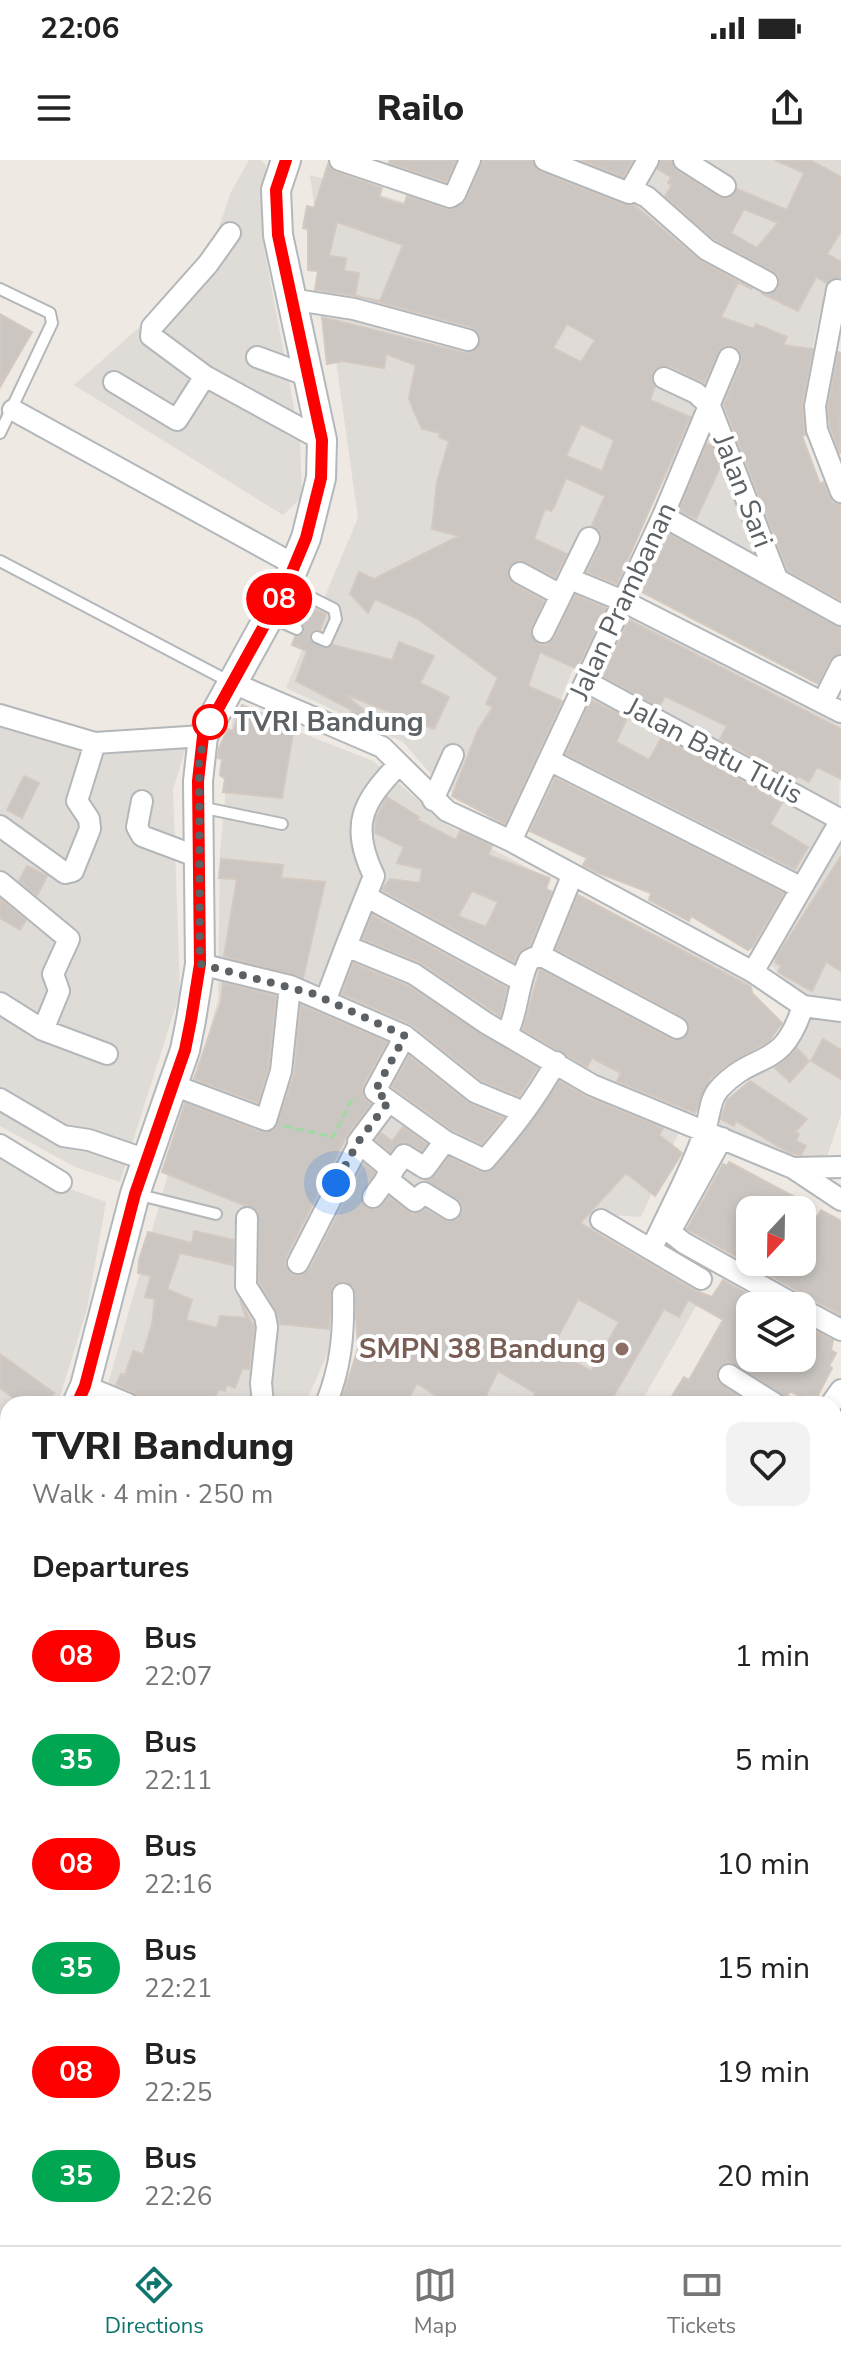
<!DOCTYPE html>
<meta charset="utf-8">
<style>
body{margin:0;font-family:"Nunito Sans",sans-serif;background:#f2f2f2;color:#222;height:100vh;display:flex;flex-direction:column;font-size:30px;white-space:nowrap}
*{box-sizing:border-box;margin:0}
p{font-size:26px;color:#767676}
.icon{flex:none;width:44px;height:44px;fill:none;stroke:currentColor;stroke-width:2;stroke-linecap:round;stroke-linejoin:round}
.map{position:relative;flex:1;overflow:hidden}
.drawer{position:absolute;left:0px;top:1236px;width:842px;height:850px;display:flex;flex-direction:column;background:#fff;border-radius:24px 24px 0 0;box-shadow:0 4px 12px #0003}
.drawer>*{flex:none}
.badge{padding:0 16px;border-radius:26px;font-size:28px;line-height:52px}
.needle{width:52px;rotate:202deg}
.buttons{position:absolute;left:736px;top:1036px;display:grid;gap:16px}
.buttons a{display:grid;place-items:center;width:80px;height:80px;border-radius:16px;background:#fff;box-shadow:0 4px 12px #0003;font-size:40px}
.you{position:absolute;width:40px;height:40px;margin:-20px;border:6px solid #fff;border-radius:50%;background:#1a73e8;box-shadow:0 0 0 12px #1a73e833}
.map>.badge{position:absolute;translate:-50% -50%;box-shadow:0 0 0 4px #fff}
h2{padding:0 32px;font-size:30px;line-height:72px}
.round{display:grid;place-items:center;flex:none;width:84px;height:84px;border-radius:16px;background:#f2f2f2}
.summary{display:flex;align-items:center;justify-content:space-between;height:136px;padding:0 32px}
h1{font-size:38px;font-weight:800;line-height:60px}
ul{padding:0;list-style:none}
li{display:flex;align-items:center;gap:24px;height:104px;padding:0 32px}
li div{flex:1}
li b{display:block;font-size:30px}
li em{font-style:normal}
li .badge{min-width:88px;font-weight:700;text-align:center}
.status{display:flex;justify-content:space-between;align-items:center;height:56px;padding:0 40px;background:#fff;direction:ltr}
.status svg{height:22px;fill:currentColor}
header{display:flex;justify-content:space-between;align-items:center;height:104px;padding:0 32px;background:#fff;font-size:36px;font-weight:800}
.tabs{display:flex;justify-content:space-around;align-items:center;height:112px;border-top:2px solid #e0e0e0;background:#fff;font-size:22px;color:#767676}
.tabs a{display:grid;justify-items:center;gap:4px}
.tabs .current{color:#0f766e}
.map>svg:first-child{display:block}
</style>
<div class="status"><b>22:06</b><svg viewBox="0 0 49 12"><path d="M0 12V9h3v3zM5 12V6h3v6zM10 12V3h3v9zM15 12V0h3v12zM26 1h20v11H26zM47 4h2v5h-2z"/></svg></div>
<header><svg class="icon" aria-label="menu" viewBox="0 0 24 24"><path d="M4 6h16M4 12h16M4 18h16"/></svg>Railo<svg class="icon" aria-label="share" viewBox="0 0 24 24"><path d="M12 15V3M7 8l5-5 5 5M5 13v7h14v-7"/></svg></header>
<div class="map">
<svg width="841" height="2085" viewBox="0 0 841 2085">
<rect width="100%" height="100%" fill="#eee9e2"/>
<path fill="#dfdbd7" d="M249,0H261L266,5L263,82L300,280L302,337L283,355L74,225L204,110L231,32Z
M399,0H841V121L827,123L808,208L803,289L841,376V441L675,351L697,252L573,509L511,662L442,627L403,582L286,528L358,358L310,15L443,53L462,44L458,22Z
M623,452L841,561L839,647L592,516Z
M589,530L831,660L801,719L637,629L559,601Z
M234,546L373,601L447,665L547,718L522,800L682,884L695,871L685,853L581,737L749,820L750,845L709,905L641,1057L593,1054L594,1072L703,1134L640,1244H365L341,1238L359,1185L353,1076L327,1080L331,1186L305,1244H136L106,1231L218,840L220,692Z
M0,560L186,587L173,630L180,833L120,1022L75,1007L0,966Z
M841,684V955L823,1008L766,989L720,966L718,956L735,932L771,905L807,844L770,804Z
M0,989L70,1029L106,1042L87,1149L60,1236L55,1244H8V1323L0,1333Z
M8,1380V1577L0,1573V1390Z
M834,1518L841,1531V2085H762L766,2078H834Z
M0,1657L8,1662V1809L0,1805Z
M0,1874L8,1878V2078H213L209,2085H0Z"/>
<path fill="#cbc6c2" stroke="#d3c9c1" stroke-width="2" fill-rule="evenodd" d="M390,0H456L446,22L389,3Z
M483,0H532L540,12L624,45H634L699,100L752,129L738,122L721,157L754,169L756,164L787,177L783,185L813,189L802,244L805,275L802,276L820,324L823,322L832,342L841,345V440L788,411L724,245L741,203L739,190L728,185L721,188L704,223L670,206L656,208L652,213L655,227L650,240L690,257L617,424L587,412L601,383L600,371L592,365L605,336L566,318L554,347L551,351L545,349L534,379L567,394L555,417L520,400L508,408L509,419L513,424L544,441L530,472L538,484L545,485L554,478L575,435L606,448L577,509L540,492L528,526L562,541L505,664L452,636L478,570L493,547L486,544L498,518L418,459L375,439L368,453L350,434L359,412L374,419L459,376L432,369L437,322L449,281L439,277L440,273L422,269L413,249L409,238L416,205L386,194L384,208L342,201L327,204L322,157L465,193L478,189L480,176L471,167L357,136L315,130L318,111L308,110V69L303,68L307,46L314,48L328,4L336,12L382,28L379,37L404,45L407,36L451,50L466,40ZM337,62L403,85L380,141L355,136L359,113L344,111L346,98L329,96ZM567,164L595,180L581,202L553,188ZM581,264L614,280L602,311L566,296Z
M581,0H633L623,17Z
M661,0H671L677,11L719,37L730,38L737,29L787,50L804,13L775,0H810L841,17V71L827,94L841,102V118L826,123L816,117L798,151L763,134L778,129V115L714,79L665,36L672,25L668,23L671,17L658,9ZM744,49L778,63L757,88L731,73Z
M0,154L32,172L0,227Z
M838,192L841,193L840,294L830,267L828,247Z
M707,284L712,286L720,308L696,359L679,350Z
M669,374L841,468V493L830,500L818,524L642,432Z
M306,445L326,454L320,470H313L309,477L323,488L333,485L392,500L399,482L434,496L420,523L449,537L434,569L344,534L371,556L366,566L349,558L352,550L296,521L307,491L292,485L295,477L305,472L300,462Z
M629,460L841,569V619L817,607L809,622L798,616L795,620L720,579L727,566L665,536L659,547L603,516Z
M591,540L627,558L616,582L649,600L662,577L782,643L770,664L808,687L795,709L566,594Z
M242,545L278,560L277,564L294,567L282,638L223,632L225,619L220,615L222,599L218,598L219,588L228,569L233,571Z
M24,616L39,623L22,658L7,650Z
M555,618L784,733L752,787L748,790L691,756L689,761L649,740L651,733L596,712L583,705L587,698L530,671Z
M387,637L419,657L417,660L456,680L460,671L492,686L488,695L550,718L546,729L552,732L530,785L518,794L514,802L382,730L390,719L420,723L422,709L397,703L404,687L375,673L376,658ZM472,731L498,742L486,767L458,756Z
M841,696V811L826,802L812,831L778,812L781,806L776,803V798Z
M221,699L283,705L281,718L325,722L303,818L224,796L237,719L219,718Z
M27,706L47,716L37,736L19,721Z
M578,735L751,827L752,833L782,863L769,881L725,906L710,919L695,953L617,921L621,913L592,898L587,907L523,870L540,809L671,879H683L689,873L688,862L683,857L556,789Z
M0,739L26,760L20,770L0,758Z
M372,755L507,828L500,856L421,803L363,779Z
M353,803L408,826L537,908L519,936L482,921L411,864L342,834Z
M223,823L276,836L268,908L258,943L194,919L221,841Z
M301,845L387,882L363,925V936L371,944L347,975L286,1097L285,1104L291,1114L299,1116L310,1109L364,1004L375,1013L360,1035L366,1048L379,1049L389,1037L412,1054L425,1049L444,1060H457L463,1050L461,1042L426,1021L435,1016L449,997L480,1012L494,1009L560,921L587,937L663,968L659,975L682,993L655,1036L626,1013L580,1063L694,1130L712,1137L723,1120L770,1146H750V1198H802V1164L833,1180L831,1190L836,1193L829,1206L832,1208L816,1239L807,1234L804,1238L790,1231L786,1238L729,1202L718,1209V1222L751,1244H667L684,1217L689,1220L723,1160L688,1140L679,1157L664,1149L609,1244H533L535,1233L498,1211L482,1244H448L417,1223L406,1244H340L358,1189L354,1127L344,1121L332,1127L329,1169L280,1164L276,1150L259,1122L258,1051L162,1012L185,943L261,972L275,969L294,915ZM578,1139L619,1162L591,1211L552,1188Z
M823,879L841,890V919L811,901Z
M797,888L809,901L790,922L775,908Z
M409,896L467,942L503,958L482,984L452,970L392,927Z
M750,921L807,959L795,972L799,974L796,981L806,986L801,995L788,992L736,961L734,966L721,959L727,940Z
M403,967L427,984L422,991L404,982L390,992L376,980L381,973L392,981Z
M729,1002L793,1036L786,1050H750V1102H802V1073L812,1055L817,1057L821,1050L841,1061V1155L687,1069L723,1004L727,1006Z
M194,1071L234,1080L233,1105L180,1093L167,1129L192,1140L186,1160L217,1168L220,1156L246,1158L240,1140L254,1167L249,1209H242L235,1228L227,1225L225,1231L219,1229L212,1244H141L134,1232L116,1225L121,1214L125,1215L133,1191L143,1194L152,1164L155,1139L145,1137L151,1116L138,1113L139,1100L148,1072L192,1083Z
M0,1194L54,1233L46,1244H22L0,1228Z"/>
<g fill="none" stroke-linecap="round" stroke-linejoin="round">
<g stroke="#b3b7ba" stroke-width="14">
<path id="lane" d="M0,129L50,153L52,163L0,273
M0,401L232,523
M288,426L334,449L336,459L326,481L317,477
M270,457L297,469
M200,647L282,664
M136,1034L216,1054
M0,1431L8,1437
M0,1454L8,1459
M0,1489L8,1495
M0,1829L8,1832
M391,2083L395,2085"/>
</g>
<g stroke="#b3b7ba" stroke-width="24">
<path id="street" d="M340,0L450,37L455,34L470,0
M545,0L629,33L648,0
M684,0L725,26
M631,29L647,37L707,90L767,122
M230,73L208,104L152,167L151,176L205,216L322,280
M837,130L815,246L817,270L841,332
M290,139L354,149L468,180
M257,197L306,215
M664,218L696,233L710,246L776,416
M114,222L177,260L205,216
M13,250L295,405
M663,356L841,455
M520,413L559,434
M570,419L621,440L841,552
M543,472L589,378
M587,522L841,660L753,812
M233,523L382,587L447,651L511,681L753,812L803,846L841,851
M823,542L841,506
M0,555L95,583L203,576
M549,600L800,727
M399,604C363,642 349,664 374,716L346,786L414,814L486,863L592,925L793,1008L841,1040
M433,640L453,595
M142,641L137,667L142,676L198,697
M0,666L65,713L73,711L90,669L89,659L77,641L95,583
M511,681L663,356L729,198
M0,722L69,779L53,814L59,831L43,870
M367,737L520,820
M540,795L677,868
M200,804L290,826
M326,839L346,786
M0,843L43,870L107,894
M507,874C519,849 517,825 529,800L540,795L572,716
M173,925L266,960L281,911L290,826L405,876L475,932L521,951
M0,939L63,976L89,980L147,1000
M389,941L445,981L485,1000C512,969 535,940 556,902
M722,978L670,1072L684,1083L797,1146
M0,985L61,1022
M793,1008L841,1007
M393,1011L358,982L389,941L375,931L405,876
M386,1018L415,1041L424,1033L450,1049
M373,1037L404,995L425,1008L445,981
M247,1058L246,1126L265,1156L267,1167L261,1223L263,1244
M601,1060L701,1119
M652,1088C669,1050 692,1010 705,970C710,956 709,940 719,929C756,889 782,912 803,846
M298,1103L359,984
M802,1149L841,1170
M729,1215L775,1244
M85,1226L128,1244
M326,1244C341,1207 344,1174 343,1134
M831,1244L841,1230
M834,1624L841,1631
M0,1707L8,1709
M834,1779L841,1770
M0,1800L8,1804
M0,1856L8,1859
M834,2007L841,2014
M172,2078L185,2085
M575,2078L588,2083L602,2078
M125,2085L129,2078
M226,2085L231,2078
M766,2085L770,2078"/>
</g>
<g stroke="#b2b8bb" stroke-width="32">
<path id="secondary" d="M77,1244L85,1226L135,1034L185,890L191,860L200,804L198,621L203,576L286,426L306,378L321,318L322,280L278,75L276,30L286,0
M0,1362L8,1352"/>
</g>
<path stroke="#a1d9a3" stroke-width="3" stroke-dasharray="8 4" stroke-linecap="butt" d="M284,966L333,977L351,941L357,939
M834,1314L841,1311
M834,1416L841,1419"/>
<use href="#lane" stroke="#fff" stroke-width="10"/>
<use href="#street" stroke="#fff" stroke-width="20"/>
<use href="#secondary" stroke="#fff" stroke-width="28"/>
</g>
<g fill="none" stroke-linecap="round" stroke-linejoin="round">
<g stroke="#fff" stroke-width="18">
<path id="line" d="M77,1244L85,1226L135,1034L185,890L191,860L200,804L198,621L203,576L286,426L306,378L321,318L322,280L278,75L276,30L286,0"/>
</g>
<use href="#line" stroke="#f00" stroke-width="12"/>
<path stroke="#5b6164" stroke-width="8" stroke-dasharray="0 14.4" d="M210,562L199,598L200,804L314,834L405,876L375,931L389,941L358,982L336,1023"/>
</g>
<circle fill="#fff" stroke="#f00" stroke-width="4" cx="210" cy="562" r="16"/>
<circle fill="#8d6e63" stroke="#fff" stroke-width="3" cx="622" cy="1189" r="8"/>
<g text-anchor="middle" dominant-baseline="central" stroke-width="8" stroke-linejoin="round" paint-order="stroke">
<g font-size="28" fill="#5b6164" stroke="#fff">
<text transform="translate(743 331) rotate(69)">Jalan Sari</text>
<text transform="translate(623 441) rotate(-65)">Jalan Prambanan</text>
<text transform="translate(714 591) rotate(28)">Jalan Batu Tulis</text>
</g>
<g font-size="28" font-weight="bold" fill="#5b6164" stroke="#fff" text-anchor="start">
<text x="234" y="562">TVRI Bandung</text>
</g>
<g font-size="28" font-weight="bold" fill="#785e54" stroke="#fff" text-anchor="end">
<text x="606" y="1189">SMPN 38 Bandung</text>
</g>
</g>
</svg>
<div class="buttons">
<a><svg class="needle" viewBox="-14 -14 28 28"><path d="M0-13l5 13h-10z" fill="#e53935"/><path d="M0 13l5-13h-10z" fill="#767676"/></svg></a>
<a><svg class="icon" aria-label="layers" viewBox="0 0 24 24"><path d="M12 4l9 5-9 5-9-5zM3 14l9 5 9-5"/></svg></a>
</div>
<div class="you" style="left:336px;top:1023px"></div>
<b class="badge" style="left:279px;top:439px;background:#f00;color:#fff">08</b>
<section class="drawer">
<div class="summary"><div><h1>TVRI Bandung</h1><p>Walk · 4 min · 250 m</p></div><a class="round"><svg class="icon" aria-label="heart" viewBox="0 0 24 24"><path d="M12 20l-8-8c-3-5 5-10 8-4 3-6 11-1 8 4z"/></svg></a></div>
<h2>Departures</h2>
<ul>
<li><span class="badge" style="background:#f00;color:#fff">08</span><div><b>Bus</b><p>22:07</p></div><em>1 min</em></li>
<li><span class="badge" style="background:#00a651;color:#fff">35</span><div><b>Bus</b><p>22:11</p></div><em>5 min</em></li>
<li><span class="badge" style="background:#f00;color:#fff">08</span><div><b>Bus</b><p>22:16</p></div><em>10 min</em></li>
<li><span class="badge" style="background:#00a651;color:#fff">35</span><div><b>Bus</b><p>22:21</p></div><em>15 min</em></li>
<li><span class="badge" style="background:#f00;color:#fff">08</span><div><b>Bus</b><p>22:25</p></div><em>19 min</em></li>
<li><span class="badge" style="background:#00a651;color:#fff">35</span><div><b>Bus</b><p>22:26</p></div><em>20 min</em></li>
</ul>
</section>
</div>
<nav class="tabs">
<a class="current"><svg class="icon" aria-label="directions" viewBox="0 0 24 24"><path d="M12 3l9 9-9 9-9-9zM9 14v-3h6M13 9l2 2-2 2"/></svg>Directions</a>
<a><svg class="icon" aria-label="map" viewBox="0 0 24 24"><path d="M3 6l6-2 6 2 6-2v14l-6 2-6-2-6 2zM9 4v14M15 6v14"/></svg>Map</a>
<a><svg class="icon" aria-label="tickets" viewBox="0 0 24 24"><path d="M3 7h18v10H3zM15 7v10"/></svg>Tickets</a>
</nav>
